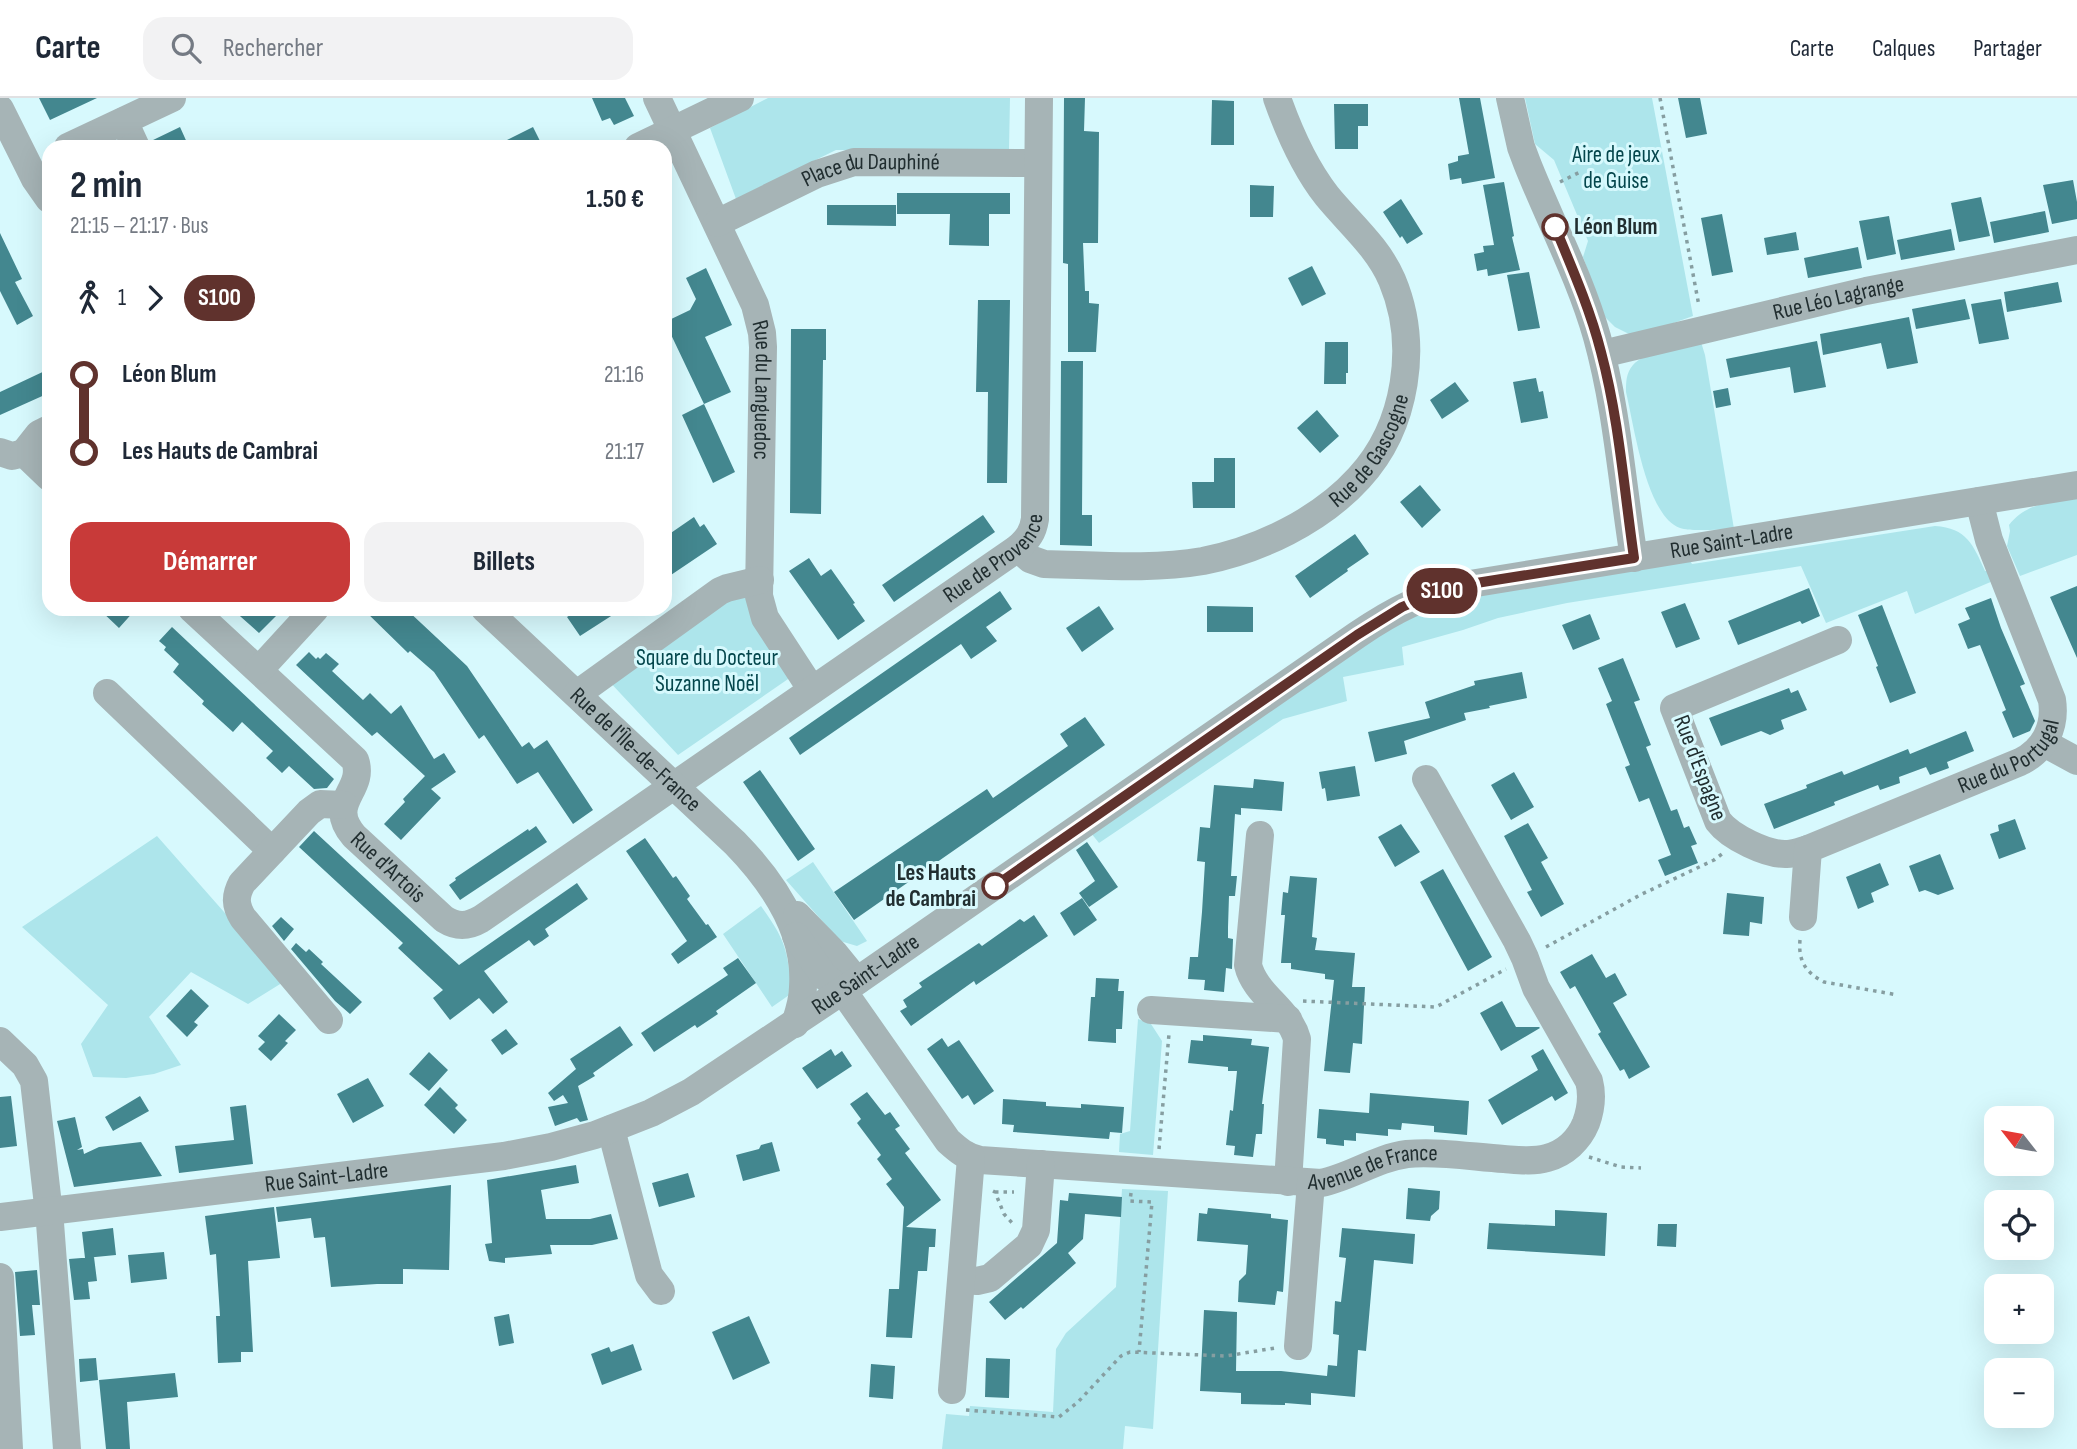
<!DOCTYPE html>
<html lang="fr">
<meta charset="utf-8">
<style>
body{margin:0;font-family:"Sofia Sans Condensed",sans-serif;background:#f2f2f3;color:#1f2937;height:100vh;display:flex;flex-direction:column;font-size:26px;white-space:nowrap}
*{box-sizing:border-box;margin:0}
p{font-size:23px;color:#747a83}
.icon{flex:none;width:38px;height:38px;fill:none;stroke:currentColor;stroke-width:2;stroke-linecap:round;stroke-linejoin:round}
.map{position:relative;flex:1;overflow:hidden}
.sheet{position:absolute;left:42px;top:42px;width:630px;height:476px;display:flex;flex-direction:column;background:#fff;border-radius:21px;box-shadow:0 7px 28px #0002}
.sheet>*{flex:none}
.badge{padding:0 14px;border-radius:23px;font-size:24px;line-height:46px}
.needle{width:46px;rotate:301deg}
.controls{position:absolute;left:1984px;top:1008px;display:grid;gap:14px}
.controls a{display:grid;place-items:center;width:70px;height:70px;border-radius:14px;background:#fff;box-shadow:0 7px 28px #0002;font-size:35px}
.map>.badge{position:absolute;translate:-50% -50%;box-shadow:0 0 0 4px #fff}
.legs{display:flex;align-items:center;gap:10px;height:77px;padding:0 28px;font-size:23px}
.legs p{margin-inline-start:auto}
.head{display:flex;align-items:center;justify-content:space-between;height:119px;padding:0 28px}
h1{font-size:38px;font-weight:700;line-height:52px}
.button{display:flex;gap:14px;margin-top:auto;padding:14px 28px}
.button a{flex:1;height:80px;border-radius:21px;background:#c83a39;color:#fff;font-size:28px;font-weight:700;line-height:80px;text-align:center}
.button a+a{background:#f2f2f3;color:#1f2937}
ul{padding:0 28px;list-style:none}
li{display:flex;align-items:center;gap:24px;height:77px;font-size:26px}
li i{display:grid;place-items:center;width:10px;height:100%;margin:0 9px;background:currentColor}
li i::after{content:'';width:18px;height:18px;margin:-9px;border:5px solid;border-radius:50%;background:#fff}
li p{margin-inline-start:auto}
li:first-child i{background:linear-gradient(#0000 50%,currentColor 0)}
li:last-child i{background:linear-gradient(currentColor 50%,#0000 0)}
header{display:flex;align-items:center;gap:42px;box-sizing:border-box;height:98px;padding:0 35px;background:#fff;border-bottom:2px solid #e0e1e3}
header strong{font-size:33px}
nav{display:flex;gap:38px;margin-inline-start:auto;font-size:24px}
.search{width:490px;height:63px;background:#f2f2f3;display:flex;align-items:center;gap:18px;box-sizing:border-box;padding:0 24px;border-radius:21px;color:#747a83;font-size:26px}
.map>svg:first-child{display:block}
</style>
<header>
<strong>Carte</strong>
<div class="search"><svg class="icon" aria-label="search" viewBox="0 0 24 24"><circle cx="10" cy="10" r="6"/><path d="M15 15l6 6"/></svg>Rechercher</div>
<nav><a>Carte</a><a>Calques</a><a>Partager</a></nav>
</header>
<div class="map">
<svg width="2077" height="1351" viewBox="0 0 2077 1351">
<rect width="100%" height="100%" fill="#d7f9fd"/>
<path fill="#ade5eb" d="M768,0H1010L1009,52H836L736,101L710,30Z
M1525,0H1652L1693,218L1643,236H1629L1615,229L1605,219L1583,159L1588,143L1554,62L1535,46Z
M1701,244L1705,257L1734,431C1722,431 1691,434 1680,430C1646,418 1634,327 1626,294C1626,284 1626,275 1633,267C1643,254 1684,248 1701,244Z
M2077,399V457L2020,478L2007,448L2010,433L2009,427C2026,405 2051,404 2077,399Z
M1935,428C1967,430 1973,447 1985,473H1989L1993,483L1915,516L1907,493L1826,525L1801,468L1567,505L1498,520L1463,532L1402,549L1404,567L1343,579L1347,603L1283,621L1099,745L1091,735L1394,526L1449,503L1689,461L1692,466L1699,465Z
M727,494H746L791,579L678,657L606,580Z
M157,738L285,883L248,906L191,874L149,919L181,967L154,976L126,980L93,979L81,946L108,907L22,829Z
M813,764L867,843L857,848L840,843L786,782Z
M761,808C787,844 787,852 792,895L772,909L723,836Z
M1138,921L1151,926L1162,943L1153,1057L1119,1054L1120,1036L1130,1033Z
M1122,1091L1168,1093L1153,1331L1125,1328L1123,1351H942L946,1316L969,1318L970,1308L1053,1314L1056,1251L1066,1235L1116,1189Z"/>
<path fill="#43878f" d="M39,0H97L50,22Z
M592,0H625L634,18L614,27L610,20L602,23Z
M1064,0H1085L1084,33L1099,34L1098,145H1083L1085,193H1089V205L1099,206L1096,254H1068V166L1063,165Z
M1459,0H1480L1495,80L1462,86L1461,80L1450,82L1448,66L1458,63V58L1469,56Z
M1678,0H1700L1707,36L1686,40Z
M1212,2L1234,3V47H1211Z
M1334,6H1368V28H1358V51H1335Z
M180,29L189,49H152L151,43Z
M533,29L543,49H493Z
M2073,82L2077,104V121L2052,126L2043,87Z
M1504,84L1514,138L1512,139L1520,172L1488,178L1487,171L1477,173L1474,156L1484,154L1483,148L1494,147L1483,87Z
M1250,87L1274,88L1273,119H1250Z
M897,95H1010V116H989V148L949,147L950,116H897Z
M1981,99L1990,138L1959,144L1951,105Z
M1401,101L1423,136L1407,146L1402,138L1400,140L1383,114Z
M827,107H896V128L827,127Z
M2045,113L2049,134L1994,145L1990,124Z
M1722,116L1733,174L1712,178L1701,120Z
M1889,118L1896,156L1867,162L1859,123Z
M1951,131L1955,152L1901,162L1897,142Z
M1796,134L1799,152L1767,157L1764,140Z
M0,135L22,181L15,184L33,218L17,227L0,193Z
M1858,149L1862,170L1808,180L1804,160Z
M1312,168L1326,196L1302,208L1288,180Z
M706,170L732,227L705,239L731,294L704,306L665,224L690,212L696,201L686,180Z
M1529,174L1540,230L1518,233L1507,177Z
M2058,184L2062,204L2007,214L2004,194Z
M1965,201L1970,221L1916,231L1912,211Z
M2001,201L2009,241L1979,246L1971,206Z
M978,202H1010L1007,385H987L988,294H976Z
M1909,219L1918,265L1887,271L1881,245L1823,257L1820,236Z
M791,231H826V262H823L821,416L790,415Z
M1817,243L1826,289L1794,295L1790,269L1730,280L1726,261Z
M1325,244H1348V275H1346V286H1324Z
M1061,263H1083L1082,417H1092V448L1060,447Z
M49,271V295L0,317V294Z
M1536,280L1539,294L1543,293L1548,320L1521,325L1513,284Z
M1455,284L1469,303L1442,321L1430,302Z
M1728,290L1731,307L1716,310L1713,293Z
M704,306L735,374L713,385L682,317Z
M1317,312L1339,338L1320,355L1297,330Z
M1214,360H1235V410H1193L1192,384H1214Z
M1420,387L1441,412L1422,430L1400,404Z
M983,417L995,434L894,504L882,487Z
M694,419L700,429L704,426L717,446L665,481V439Z
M1355,436L1369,456L1347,471L1348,473L1310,500L1295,478Z
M809,460L821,478L831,471L855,505L853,506L865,523L838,542L789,473Z
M2077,488V560L2050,499Z
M1809,490L1820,518L1802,526L1800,523L1738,547L1728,523Z
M1000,493L1012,511L986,529L997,543L971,561L961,546L800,657L789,640Z
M1991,500L2001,530L2025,586L2020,588L2035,623L2030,633L2013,640L2002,614L2006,612L1980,547L1968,551L1958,526L1970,521L1965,510Z
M1685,505L1700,541L1676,550L1661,514Z
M1882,507L1916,595L1890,605L1876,569L1878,568L1858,517Z
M1099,508L1114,531L1082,554L1066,530Z
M1207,508L1253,509V534H1207Z
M99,511H136L119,530Z
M232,511H283L259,535Z
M363,511H406L467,568L522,649L529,644L534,651L547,642L593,712L573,726L538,674L517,686L484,637L479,641L434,574L410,553L408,555Z
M579,511H622L580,538L567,519Z
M1590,516L1600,541L1573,552L1562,527Z
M172,529L334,681L327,690L314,691L289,668L282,675L266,660L273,653L242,624L233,634L202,606L204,603L173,574L179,566L164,552L166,549L159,543Z
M309,554L316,561L318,559L320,561L326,555L339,566L332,573L363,602L370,595L391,616L401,607L434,661L444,655L456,674L431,691L441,700L401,742L384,726L405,704L403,701L425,678L377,634L372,638L296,567Z
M1623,560L1640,602L1634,604L1651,647L1646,649L1671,713L1677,711L1684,730L1689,728L1697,746L1691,748L1698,765L1665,778L1658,762L1671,757L1649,700L1639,704L1625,669L1630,667L1606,606L1612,603L1598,570Z
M1522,574L1527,600L1489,608L1490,610L1464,615L1466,622L1404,643L1407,656L1375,664L1368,634L1430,620L1425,604L1475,587L1474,583Z
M1789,590L1791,595L1798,592L1807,612L1781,622L1784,631L1770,637L1761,633L1721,648L1709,620Z
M1085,619L1105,647L854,822L834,794L987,691L993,700L1068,648L1060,636Z
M1966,633L1974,653L1947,664L1949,670L1930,677L1926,669L1899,679L1900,685L1880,692L1878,687L1834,704L1835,707L1774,731L1764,706L1807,690L1806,687L1842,673L1844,677L1908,651L1910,656Z
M1355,668L1360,698L1327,703L1325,690L1322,691L1319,674Z
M760,672L815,751L798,763L743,684Z
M1514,674L1534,709L1511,722L1491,687Z
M1254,681L1284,684L1282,713L1241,710V717L1235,716L1231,778H1237L1235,798H1229L1228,829V840L1233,841L1232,871L1226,870L1224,894L1204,892L1205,882L1188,881L1190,859H1198L1202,814L1205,764L1197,763L1200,729L1210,730L1214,687L1253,690Z
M2015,721L2026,751L1999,761L1990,736L1999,733L1998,727Z
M1528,725L1548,760L1541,764L1564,806L1541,819L1527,794L1532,792L1504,738Z
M1401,726L1420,754L1395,769L1378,739Z
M536,728L547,744L460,802L449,787L456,782L455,780L528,731L529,733Z
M314,733L459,867L577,785L588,801L545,831L549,838L542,843L534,848L529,842L484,873L508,904L493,916L479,900L450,922L433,900L443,892L398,850L403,845L299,749Z
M645,740L673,780L676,778L690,798L687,801L706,827L708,826L717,839L678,866L671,856L687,843L626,753Z
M1087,744L1118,789L1089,809L1079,795L1095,783L1076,752Z
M1940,756L1954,791L1938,797L1925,792L1919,794L1909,768Z
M1880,765L1889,787L1871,795L1874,804L1858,811L1846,779Z
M1443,771L1492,859L1468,873L1420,784Z
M1290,778L1317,780L1312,839L1317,840L1315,852L1355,855L1352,889H1365L1362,946L1353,945L1350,975L1324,973L1334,882L1325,881V876L1291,871V865H1281L1285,817H1281L1283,794L1288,795Z
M1727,795L1764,799L1762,826L1750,824L1749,838L1723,836Z
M1082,800L1097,822L1074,838L1060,815Z
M1034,817L1048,838L976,887L974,883L911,928L900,913L907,909L903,902L922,889L919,885L979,845L982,848L1020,821L1024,824Z
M281,819L294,831L284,843L272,828Z
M296,845L306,854L309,851L323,864L321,866L362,904L350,916L335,903L291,851Z
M1592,856L1606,880L1615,875L1627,897L1613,905L1650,969L1629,981L1624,971L1620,973L1598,936L1601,934L1575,888L1570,891L1560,874Z
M738,860L756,885L716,913L718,916L697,930L695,927L654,954L641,935L728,877L723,870Z
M1096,880L1119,881L1118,893H1124L1122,931H1116V945L1088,943L1091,899H1095Z
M191,891L209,908L194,924L198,927L187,939L166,918Z
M1502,903L1516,929H1539L1540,930L1501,953L1480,915Z
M279,916L296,932L285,943L288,945L271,963L258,951L265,944L258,938Z
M620,928L633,947L593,975L595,978L578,988L588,1022L580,1024L577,1020L555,1028L548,1009L568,1005L563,997L554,1003L548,995L576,971L570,961Z
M506,931L518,946L502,957L491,942Z
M1203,937L1252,941L1251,947L1269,949L1262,1006H1264L1262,1036H1256L1253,1059L1234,1057L1235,1048L1226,1047L1230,1012L1233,1013L1237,973H1228V969L1188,965L1191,942L1203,943Z
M942,940L948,949L959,942L994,993L974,1007L968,997L962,1001L927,951Z
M831,951L835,958L842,953L852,968L817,991L802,970Z
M1543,951L1568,995L1555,1003L1552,998L1502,1027L1488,1002L1538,972L1531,958Z
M429,954L448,972L429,993L409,976Z
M368,980L384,1008L353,1025L337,996Z
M440,989L458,1007L455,1010L467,1022L454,1036L424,1007Z
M867,994L885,1017L890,1014L900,1028L895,1031L910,1051L905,1055L941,1102L906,1129L936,1131L935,1149H929L927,1173H918L912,1240L886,1239L889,1191H899L904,1109L886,1086L892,1081L877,1061L881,1057L857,1025L861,1021L850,1006Z
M1370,995L1469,1003L1467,1037L1434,1034V1028L1402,1025L1401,1032L1388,1031V1038L1356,1035V1043L1344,1042V1048L1326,1046V1041L1317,1040L1319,1011L1369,1015Z
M11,998L17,1048L0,1050V999Z
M140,998L149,1013L113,1033L105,1019Z
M1003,1001L1046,1004V1008L1081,1010V1006L1124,1009L1122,1035L1110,1034L1109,1041L1013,1034L1014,1027L1002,1026Z
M246,1007L253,1066L179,1075L175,1048L234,1042L230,1009Z
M75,1019L82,1049L77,1052L83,1051L84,1056L99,1049L141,1044L162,1078L74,1089L57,1023Z
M772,1044L780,1073L743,1083L736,1057L759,1051L761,1047Z
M576,1067L579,1085L541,1092L546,1121H590L611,1116L618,1141L592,1147H550L552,1156L505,1160V1165L489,1163L485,1146L492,1145L487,1082Z
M688,1075L695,1099L659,1109L652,1085Z
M451,1087L449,1172L403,1171V1186H377L331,1189L325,1139L314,1140L311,1120L278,1124L276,1109Z
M1408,1090L1440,1093L1439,1111L1431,1118L1430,1123L1406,1121Z
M1069,1095L1122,1099L1121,1119L1085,1116L1083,1141L1068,1155L1076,1165L1023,1211L1021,1209L1005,1222L989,1204L1057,1145L1060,1102L1068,1103Z
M274,1109L280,1160L248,1163L253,1254H241V1264L218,1265L216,1218H220L216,1156L210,1157L205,1118Z
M1208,1110L1271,1116V1120L1288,1122L1283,1194L1277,1193L1275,1207L1238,1204L1239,1183L1246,1176L1248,1147L1197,1143L1199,1115L1207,1116Z
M1555,1112L1607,1115L1605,1158L1487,1151L1489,1125L1555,1128Z
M1658,1126H1677L1676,1149L1657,1148Z
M113,1130L116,1157L85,1160L82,1134Z
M1342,1130L1415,1136L1413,1166L1374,1162L1366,1253L1358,1252L1355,1299L1311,1295V1307L1285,1305V1307L1241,1306V1295L1200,1293L1204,1212L1237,1214L1236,1273H1281L1327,1278L1328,1267L1337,1268L1339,1237L1333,1236L1335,1203L1341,1204L1346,1160L1339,1159Z
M164,1154L167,1181L131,1185L128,1157Z
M94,1159L97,1183L88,1184L90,1201L74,1202L69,1161Z
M37,1172L40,1207H32L35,1237L20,1238L15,1174Z
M509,1216L514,1245L499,1248L494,1219Z
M749,1218L770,1265L733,1282L712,1234Z
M633,1246L642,1272L602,1287L591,1256L609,1249L611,1254Z
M96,1260L98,1282L80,1284L79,1261Z
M986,1260L1010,1261L1009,1300L985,1299Z
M871,1266L895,1268L893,1301L869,1299Z
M175,1275L178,1299L127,1304L130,1351H106L99,1282Z"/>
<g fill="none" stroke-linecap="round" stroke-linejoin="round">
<path stroke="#869ea1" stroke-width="3.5" stroke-dasharray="3.5 5" stroke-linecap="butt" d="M1660,0L1699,208
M1560,84L1580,74
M1800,842C1798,863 1806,875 1824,884L1898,897
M1546,849L1640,797L1714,762L1722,756
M1303,903L1436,909L1506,871
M1159,1051L1169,936
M1589,1059L1621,1069L1641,1070
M993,1093L995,1094L1004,1116L1014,1127
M995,1094H1014
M1131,1095L1130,1103L1152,1104L1139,1254
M966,1312L1059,1319L1078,1304L1121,1258L1130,1254L1226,1258L1275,1250"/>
<g stroke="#a6b4b6" stroke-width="28">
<path id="s1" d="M657,0L755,207L762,235L763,249L759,498L765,520L812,592"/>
<path d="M1510,0L1521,49L1527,65C1550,123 1580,179 1597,239C1617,311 1622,386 1634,460"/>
<path d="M0,11L35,81L49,101"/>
<path d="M124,23L136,49"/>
<path d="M68,49L172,0"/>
<path d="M638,49L740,0"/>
<path id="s2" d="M717,125L817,76L854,64L1038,65"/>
<path id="s3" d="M1602,256L1866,193L2077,152"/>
<path d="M0,354L12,358L24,355L49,379"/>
<path d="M24,355L39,336L49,331"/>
<path id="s4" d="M1018,450L1030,461L1044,466C1096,467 1151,472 1203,463C1259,452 1320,423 1359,380C1407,328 1419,246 1392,182C1378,149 1349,125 1327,98C1305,70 1289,34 1277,0"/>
<path id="s5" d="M192,511L355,662C366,693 325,704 354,738L444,821C457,829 467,829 481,821L1018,450C1028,441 1033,434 1035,421L1039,0"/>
<path id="s6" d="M485,511L735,745C772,783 807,833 803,889C803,902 799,914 795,926"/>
<path d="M259,572L315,511"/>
<path d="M107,595L272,753"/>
<path d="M577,596L720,493L727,490L760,482"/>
<path d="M2044,645L2077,663"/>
<path d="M1260,737L1248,867C1255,897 1289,911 1297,941L1288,1084"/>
<path d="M1808,751C1801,753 1794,756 1787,756C1767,757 1730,739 1718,723L1674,610L1838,542"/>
<path d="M797,817L835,856L857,883"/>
<path id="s7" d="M1803,819L1808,751L2020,664C2045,652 2056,628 2052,602L1989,442L1979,403"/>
<path id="s8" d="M796,838L824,878L843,893L948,1043C958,1052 966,1059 980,1062L1321,1085C1351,1079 1376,1060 1407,1056C1439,1053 1473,1059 1504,1061C1518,1062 1533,1064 1547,1060C1565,1055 1579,1042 1586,1025C1591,1011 1593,998 1589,983L1536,890L1525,860L1517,843L1426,681"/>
<path d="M1151,912L1288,921"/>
<path d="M329,922L243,820C235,807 235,798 242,785L309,714L320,706L344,707"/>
<path d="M0,943L25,967L34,983L50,1125L67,1351"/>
<path d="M611,1031L649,1177L661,1193"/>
<path id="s9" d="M0,1119L504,1058L551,1049L595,1037L651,1015L691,994L857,883L1357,537C1395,511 1424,497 1470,486L2077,387"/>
<path d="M0,1179L9,1351"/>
<path d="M962,1182L977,1183L990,1180L1029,1147L1036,1132L1041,1066"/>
<path d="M1298,1248L1311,1085"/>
<path d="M952,1292L971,1060"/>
</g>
</g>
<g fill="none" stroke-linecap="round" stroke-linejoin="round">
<g stroke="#fff" stroke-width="16">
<path id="line-1" d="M995,788L1357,537L1402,509L1436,495L1470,486L1634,460C1624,391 1619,321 1601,254C1590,211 1572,170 1555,129"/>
</g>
<use href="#line-1" stroke="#60322d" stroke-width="10"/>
</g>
<g fill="#fff" stroke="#60322d" stroke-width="3.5">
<circle cx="1555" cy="129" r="12"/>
<circle cx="995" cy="788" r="12"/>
</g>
<g text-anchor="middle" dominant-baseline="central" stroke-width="6" stroke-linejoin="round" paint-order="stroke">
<g font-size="23" fill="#04464c" stroke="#d7f9fd">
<text x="1616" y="57">Aire de jeux<tspan x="1616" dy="26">de Guise</tspan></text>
<text x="707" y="560">Square du Docteur<tspan x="707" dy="26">Suzanne Noël</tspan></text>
</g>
<g font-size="23" fill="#212e30" stroke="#d7f9fd">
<text stroke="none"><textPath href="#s2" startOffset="166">Place du Dauphiné</textPath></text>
<text stroke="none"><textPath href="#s3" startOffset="243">Rue Léo Lagrange</textPath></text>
<text stroke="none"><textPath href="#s1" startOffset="315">Rue du Languedoc</textPath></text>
<text stroke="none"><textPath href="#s4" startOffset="399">Rue de Gascogne</textPath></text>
<text stroke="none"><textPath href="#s9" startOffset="1904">Rue Saint-Ladre</textPath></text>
<text stroke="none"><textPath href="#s5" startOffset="1094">Rue de Provence</textPath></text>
<text stroke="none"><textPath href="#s6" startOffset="206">Rue de l'Île-de-France</textPath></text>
<text stroke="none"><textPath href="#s7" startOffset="292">Rue du Portugal</textPath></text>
<text transform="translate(1700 670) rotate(69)">Rue d'Espagne</text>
<text stroke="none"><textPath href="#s5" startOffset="350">Rue d'Artois</textPath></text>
<text stroke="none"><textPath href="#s9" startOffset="917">Rue Saint-Ladre</textPath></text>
<text stroke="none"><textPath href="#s8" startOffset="690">Avenue de France</textPath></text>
<text stroke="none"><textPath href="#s9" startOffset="329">Rue Saint-Ladre</textPath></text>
</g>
<g font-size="23" font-weight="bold" fill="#212e30" stroke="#d7f9fd" text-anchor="start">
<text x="1574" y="129">Léon Blum</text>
<text x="976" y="775" text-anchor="end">Les Hauts<tspan x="976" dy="26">de Cambrai</tspan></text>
</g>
</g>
</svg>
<div class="controls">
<a><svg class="needle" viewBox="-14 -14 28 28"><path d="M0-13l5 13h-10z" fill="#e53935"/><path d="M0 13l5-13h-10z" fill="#747a83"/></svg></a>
<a><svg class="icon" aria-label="locate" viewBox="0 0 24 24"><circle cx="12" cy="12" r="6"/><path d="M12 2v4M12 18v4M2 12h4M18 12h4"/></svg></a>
<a>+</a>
<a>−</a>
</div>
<b class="badge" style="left:1442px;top:493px;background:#60322d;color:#fff">S100</b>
<section class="sheet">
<div class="head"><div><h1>2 min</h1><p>21:15 – 21:17 · Bus</p></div><b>1.50 €</b></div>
<div class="legs"><svg class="icon" aria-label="walk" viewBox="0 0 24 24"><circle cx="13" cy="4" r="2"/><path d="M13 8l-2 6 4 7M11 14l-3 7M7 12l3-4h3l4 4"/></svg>1<svg class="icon" aria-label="forward" viewBox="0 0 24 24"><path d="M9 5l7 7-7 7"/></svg><b class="badge" style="background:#60322d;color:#fff">S100</b></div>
<ul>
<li><i style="color:#60322d"></i><b>Léon Blum</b><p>21:16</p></li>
<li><i style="color:#60322d"></i><b>Les Hauts de Cambrai</b><p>21:17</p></li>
</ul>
<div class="button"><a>Démarrer</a><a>Billets</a></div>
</section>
</div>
